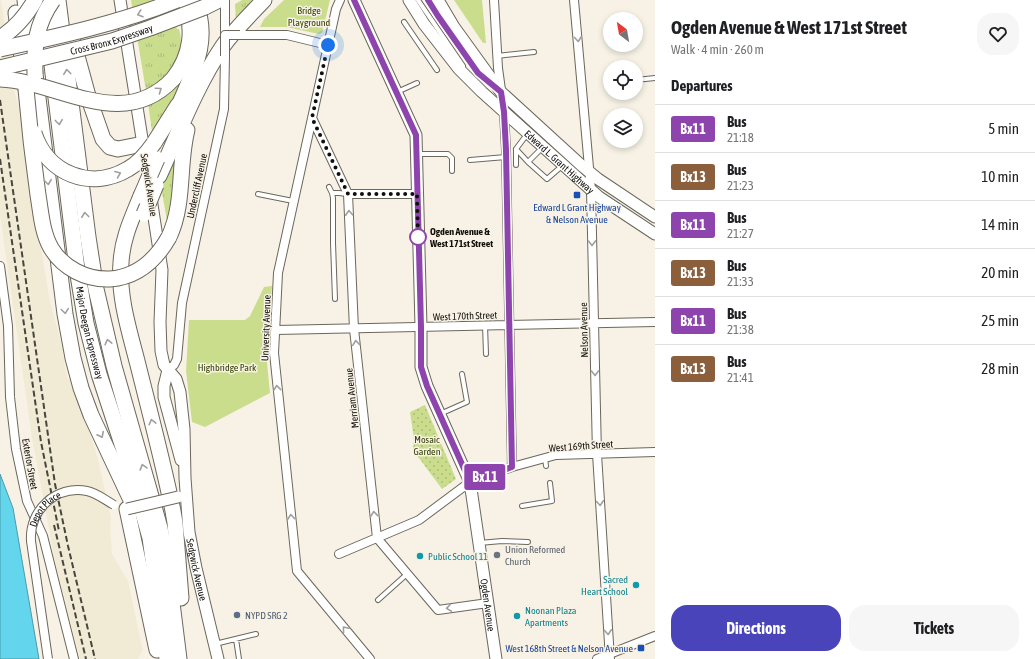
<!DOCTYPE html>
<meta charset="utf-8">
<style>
body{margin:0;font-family:"Asap Condensed",sans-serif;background:#f6f6f6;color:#202124;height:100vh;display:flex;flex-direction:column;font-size:15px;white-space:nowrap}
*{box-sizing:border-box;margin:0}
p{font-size:13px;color:#757577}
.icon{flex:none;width:22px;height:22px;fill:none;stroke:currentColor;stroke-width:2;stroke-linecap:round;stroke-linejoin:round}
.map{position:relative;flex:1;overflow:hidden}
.drawer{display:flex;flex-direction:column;background:#fff;width:380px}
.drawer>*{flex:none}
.badge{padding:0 8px;border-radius:3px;font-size:14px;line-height:26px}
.needle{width:26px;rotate:329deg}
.tools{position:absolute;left:603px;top:12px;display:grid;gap:8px}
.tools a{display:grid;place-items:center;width:40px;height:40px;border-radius:50%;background:#fff;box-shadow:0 2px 6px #0003;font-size:20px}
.you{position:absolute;width:20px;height:20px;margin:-10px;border:3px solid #fff;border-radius:50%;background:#1a73e8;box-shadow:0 0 0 6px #1a73e833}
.map>.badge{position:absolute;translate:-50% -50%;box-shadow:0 0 0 2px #fff}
h2{padding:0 16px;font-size:15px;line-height:36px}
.round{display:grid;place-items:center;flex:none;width:42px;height:42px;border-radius:16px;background:#f6f6f6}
.summary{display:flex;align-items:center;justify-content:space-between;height:68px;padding:0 16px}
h1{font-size:19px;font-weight:700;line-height:30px}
.cta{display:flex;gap:8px;margin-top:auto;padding:8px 16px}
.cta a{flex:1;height:46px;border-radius:16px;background:#4944ba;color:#fff;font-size:16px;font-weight:700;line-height:46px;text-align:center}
.cta a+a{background:#f6f6f6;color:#202124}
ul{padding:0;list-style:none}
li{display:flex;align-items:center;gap:12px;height:48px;padding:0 16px;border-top:1px solid #e0e0e0}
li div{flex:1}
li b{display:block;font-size:15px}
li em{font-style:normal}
li .badge{min-width:44px;font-weight:700;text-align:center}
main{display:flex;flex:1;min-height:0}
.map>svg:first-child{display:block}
</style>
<main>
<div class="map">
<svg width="655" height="659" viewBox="0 0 655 659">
<defs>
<pattern id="grass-tufts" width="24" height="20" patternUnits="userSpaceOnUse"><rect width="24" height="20" fill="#c9dd8d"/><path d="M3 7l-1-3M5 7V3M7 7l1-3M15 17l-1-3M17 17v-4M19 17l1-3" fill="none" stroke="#acbc78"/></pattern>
<pattern id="garden-dots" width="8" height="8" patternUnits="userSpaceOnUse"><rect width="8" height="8" fill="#c9dd8d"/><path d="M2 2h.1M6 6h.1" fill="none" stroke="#acbc78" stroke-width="1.8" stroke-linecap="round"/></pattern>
</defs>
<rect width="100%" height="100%" fill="#f7f2e5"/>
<path fill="#f1ead5" d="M0,0H1L15,95L19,106L26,143L29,175L50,302L61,342L67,378L75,385L97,456L111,517L110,528L112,554L128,581L142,647L143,650L138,659H80L54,556L32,438L0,215Z"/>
<path fill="url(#grass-tufts)" d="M131,0H165L177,29H179C184,45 179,60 169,74C163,81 153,86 146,91Z
M242,0H256L236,21L235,4Z
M178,82L181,85L153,138L148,103Z
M176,147L174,205L168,227L161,186Z"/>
<path fill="#c9dd8d" d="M284,0H330L322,33L319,34L286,27H260L264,19Z
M454,0H482L486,43H483Z
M272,286L266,353L270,393L205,427L192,422L186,371L189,320H245L250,316L264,287Z"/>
<path fill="url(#garden-dots)" d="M425,405L456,479L442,489L413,450L414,439L410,412Z"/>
<path fill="#63d6ee" stroke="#4a9aaa" d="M0,474L13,508L39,659H0Z"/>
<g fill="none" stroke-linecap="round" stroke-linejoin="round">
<g stroke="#6b675c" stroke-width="6">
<path id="lane" d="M418,0L463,66
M428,0L438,16L478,73L488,82
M404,22L437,70
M497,56L534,52
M636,80L655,78
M397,92L417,83
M543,147L528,162L547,179L562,166
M516,149L528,162
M416,154H448L452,158V171
M470,160L506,157
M516,165V149L528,133
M329,187L332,193
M258,194L293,201
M335,299L333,243V198L332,193H339L347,194
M485,325L486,354
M440,414L467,402L462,374
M545,458L546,466
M522,506L552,501L550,483
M479,543L502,541L528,542
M378,600L407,574
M236,639L239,659
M215,644L256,634"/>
</g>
<g stroke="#6b675c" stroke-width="10">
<path id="street" d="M225,0V35
M340,0L336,9L278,273L274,353L297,571L370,659
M494,0L498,68L504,112L506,150L512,467
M574,0L591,190L597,454L610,659
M240,35H287L328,45
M312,118L348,194L354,329L377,538L438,610L488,603
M348,194H417
M0,266L8,326L10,397L16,449L27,501L43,536L74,659
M276,330L655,322
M168,370L174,365L177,359L182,303L224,109L225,56
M339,554L419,520L470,482L512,467L556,455L655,452
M597,659L655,636"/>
</g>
<g stroke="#6b675c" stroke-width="13">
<g id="secondary">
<path d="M120,0L144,151"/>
<path id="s1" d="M354,0L416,135L421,327V367L427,386L470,482L496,659"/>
<path id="s2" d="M409,0L424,24L459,69L482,92L599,197L655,234"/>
<path d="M438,0L454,27L501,92L581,165L598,179L655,217"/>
<path id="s3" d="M151,198L162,270L160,322L161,351L164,365L176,379L180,392L184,429L185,478L189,532L196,568L218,659"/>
<path d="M168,370L164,386V397L181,460"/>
</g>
</g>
<g stroke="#6b675c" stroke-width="17">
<g id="highway">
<path d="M25,0L35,74L65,314L73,358L81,388L91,415L131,500"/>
<path id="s4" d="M44,0L77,269L86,323L99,374L134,481L150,538L167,659"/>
<path d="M58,0L88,237L96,289L114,366L160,528L169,579L179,659"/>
<path d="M205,7L219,0"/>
<path d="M16,13L26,89"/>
<path d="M72,38L88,96L103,139L110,147L118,149L143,144"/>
<path d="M173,79C192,55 195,27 183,0"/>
<path d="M175,115C190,77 213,42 194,0"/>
<path d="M154,143L178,105"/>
<path d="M159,176C179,132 196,86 223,46C235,29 250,15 264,0"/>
<path d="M141,196C132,218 122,239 121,263C118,297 130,333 138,365C150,413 163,462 173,511L175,523L181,598"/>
<path d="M169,237C185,203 178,165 187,130"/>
<path d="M127,509L157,650"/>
</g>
</g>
<use href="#lane" stroke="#fff" stroke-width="4"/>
<use href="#street" stroke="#fff" stroke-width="8"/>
<use href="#secondary" stroke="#fff" stroke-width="11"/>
<use href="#highway" stroke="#fff" stroke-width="15"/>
<path stroke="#46453e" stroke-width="2" stroke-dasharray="6 3" stroke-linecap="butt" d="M0,100L55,484L68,546L95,659
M0,159L41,442L59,531
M54,525L86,659"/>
<g stroke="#6b675c" stroke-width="10" stroke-linecap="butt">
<g id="street-bridge">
<path d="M225,56V35H240"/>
<path id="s5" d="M48,659L31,541C29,510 56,485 87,491C97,493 105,500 114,505"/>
</g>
</g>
<g stroke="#6b675c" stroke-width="13" stroke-linecap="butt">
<path id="secondary-bridge" d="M127,509L178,497"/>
</g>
<g stroke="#6b675c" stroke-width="17" stroke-linecap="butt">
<g id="highway-bridge">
<path d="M0,38C16,28 26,16 35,0"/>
<path d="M0,49C60,36 120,23 177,0"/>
<path id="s6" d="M0,68L112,41L150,28L205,7"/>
<path d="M35,74C34,45 36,24 53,0"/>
<path d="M0,79C59,81 122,133 173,79"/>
<path d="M26,89C29,125 33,160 38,195C41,213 42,232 51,248C63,268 86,280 110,279C137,277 156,260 169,237"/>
<path d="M34,133C47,174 91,191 128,169C139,163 147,153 154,143"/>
<path d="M141,196L157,159"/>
<path d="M144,214L156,185"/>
</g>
</g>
<use href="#street-bridge" stroke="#fff" stroke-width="8"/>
<use href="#secondary-bridge" stroke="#fff" stroke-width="11"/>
<use href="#highway-bridge" stroke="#fff" stroke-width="15"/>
</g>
<defs><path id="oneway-chevron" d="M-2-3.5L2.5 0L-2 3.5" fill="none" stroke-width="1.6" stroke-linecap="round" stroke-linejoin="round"/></defs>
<g stroke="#9f9f9d">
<use href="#oneway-chevron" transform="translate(140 14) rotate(161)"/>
<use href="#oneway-chevron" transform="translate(578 39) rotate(85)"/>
<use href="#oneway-chevron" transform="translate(67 72) rotate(-97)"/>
<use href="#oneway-chevron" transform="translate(159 90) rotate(-35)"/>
<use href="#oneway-chevron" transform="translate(59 122) rotate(83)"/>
<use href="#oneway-chevron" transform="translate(118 174) rotate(-21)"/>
<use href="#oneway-chevron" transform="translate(48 182) rotate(83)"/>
<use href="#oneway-chevron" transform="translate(349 213) rotate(-93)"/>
<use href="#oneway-chevron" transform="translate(85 215) rotate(-97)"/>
<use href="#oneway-chevron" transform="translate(592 243) rotate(89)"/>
<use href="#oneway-chevron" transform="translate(65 311) rotate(82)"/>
<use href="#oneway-chevron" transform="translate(108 342) rotate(-104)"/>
<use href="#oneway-chevron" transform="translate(356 343) rotate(-96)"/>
<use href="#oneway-chevron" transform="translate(595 373) rotate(89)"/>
<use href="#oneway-chevron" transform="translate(277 388) rotate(-96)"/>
<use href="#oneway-chevron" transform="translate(152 422) rotate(-104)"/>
<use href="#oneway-chevron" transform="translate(101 435) rotate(63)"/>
<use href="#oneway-chevron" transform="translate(143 467) rotate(-106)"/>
<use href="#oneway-chevron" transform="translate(600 503) rotate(86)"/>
<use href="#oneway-chevron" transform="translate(374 514) rotate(-96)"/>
<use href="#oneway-chevron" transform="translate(291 517) rotate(-96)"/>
<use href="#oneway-chevron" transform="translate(449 608) rotate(172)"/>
<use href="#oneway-chevron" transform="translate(345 629) rotate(-130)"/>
<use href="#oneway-chevron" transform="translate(608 632) rotate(86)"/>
</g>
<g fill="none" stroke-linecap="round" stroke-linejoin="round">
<g stroke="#fff" stroke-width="9">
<path id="line" d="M354,0L416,135L421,327V367L427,386L470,482L512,467L506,150L504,112L501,92L478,73L438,16L428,0"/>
</g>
<use href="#line" stroke="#8e44ad" stroke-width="6"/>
<path stroke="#100f0a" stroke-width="4" stroke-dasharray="0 7.2" d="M328,45L312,118L348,194H417L418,241V237"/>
</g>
<g fill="#1a4fb4" stroke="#f7f2e5" stroke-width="1.5">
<rect x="573" y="191" width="8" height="8" rx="2"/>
<rect x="637" y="644" width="8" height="8" rx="2"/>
</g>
<circle fill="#fff" stroke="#8e44ad" stroke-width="2" cx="418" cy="237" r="8"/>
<circle fill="#6b7280" stroke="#f7f2e5" stroke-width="1.5" cx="497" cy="555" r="4"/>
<g fill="#0f9aa8" stroke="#f7f2e5" stroke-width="1.5">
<circle cx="420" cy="556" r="4"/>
<circle cx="636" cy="585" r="4"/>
<circle cx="517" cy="616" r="4"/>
</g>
<circle fill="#5c6f8a" stroke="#f7f2e5" stroke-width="1.5" cx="237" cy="615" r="4"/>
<g text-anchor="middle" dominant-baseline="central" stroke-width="3" stroke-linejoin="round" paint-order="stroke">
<g font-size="10" fill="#333e00" stroke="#f7f2e5">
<text x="309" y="10">Bridge<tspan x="309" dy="12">Playground</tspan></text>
<text x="227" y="367">Highbridge Park</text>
<text x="427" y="439">Mosaic<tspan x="427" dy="12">Garden</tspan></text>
</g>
<g font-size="10" fill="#100f0a" stroke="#f7f2e5">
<text stroke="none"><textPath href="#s6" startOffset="115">Cross Bronx Expressway</textPath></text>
<text stroke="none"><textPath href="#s2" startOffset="222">Edward L. Grant Highway</textPath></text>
<text transform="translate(149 185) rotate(81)">Sedgwick Avenue</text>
<text transform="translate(197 186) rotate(-78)">Undercliff Avenue</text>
<text transform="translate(465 316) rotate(-2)">West 170th Street</text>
<text transform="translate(266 328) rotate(-88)">University Avenue</text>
<text transform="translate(584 330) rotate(-91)">Nelson Avenue</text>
<text stroke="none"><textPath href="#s4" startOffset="336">Major Deegan Expressway</textPath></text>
<text transform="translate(352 398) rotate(-96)">Merriam Avenue</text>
<text transform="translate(581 446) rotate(-4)">West 169th Street</text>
<text transform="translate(30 464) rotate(80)">Exterior Street</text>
<text stroke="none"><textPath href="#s5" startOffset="156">Depot Place</textPath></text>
<text stroke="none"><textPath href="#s3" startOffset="379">Sedgwick Avenue</textPath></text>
<text stroke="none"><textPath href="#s1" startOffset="630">Ogden Avenue</textPath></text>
</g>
<g font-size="10" fill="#164399" stroke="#f7f2e5">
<text x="577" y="207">Edward L Grant Highway<tspan x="577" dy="12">&amp; Nelson Avenue</tspan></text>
<text x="633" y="648" text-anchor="end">West 168th Street &amp; Nelson Avenue</text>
</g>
<g font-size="10" font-weight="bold" fill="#100f0a" stroke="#f7f2e5" text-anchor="start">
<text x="430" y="231">Ogden Avenue &amp;<tspan x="430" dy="12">West 171st Street</tspan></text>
</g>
<g font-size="10" fill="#5b616d" stroke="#f7f2e5" text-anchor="start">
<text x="505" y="549">Union Reformed<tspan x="505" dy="12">Church</tspan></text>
</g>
<g font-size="10" fill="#0d838f" stroke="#f7f2e5" text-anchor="start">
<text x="428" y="556">Public School 11</text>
<text x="628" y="579" text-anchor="end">Sacred<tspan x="628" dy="12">Heart School</tspan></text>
<text x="525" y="610">Noonan Plaza<tspan x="525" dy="12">Apartments</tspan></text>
</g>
<g font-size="10" fill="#4e5e75" stroke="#f7f2e5" text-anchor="start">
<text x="245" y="615">NYPD SRG 2</text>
</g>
</g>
</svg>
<div class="tools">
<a><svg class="needle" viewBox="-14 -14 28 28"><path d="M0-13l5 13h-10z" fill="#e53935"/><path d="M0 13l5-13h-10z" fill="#757577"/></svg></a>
<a><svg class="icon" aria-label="locate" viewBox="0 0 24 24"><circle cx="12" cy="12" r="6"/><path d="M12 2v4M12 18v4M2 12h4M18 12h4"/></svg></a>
<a><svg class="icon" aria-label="layers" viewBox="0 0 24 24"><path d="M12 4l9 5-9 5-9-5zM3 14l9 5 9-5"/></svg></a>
</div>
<div class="you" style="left:328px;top:45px"></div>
<b class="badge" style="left:485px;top:477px;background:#8e44ad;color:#fff">Bx11</b>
</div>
<section class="drawer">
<div class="summary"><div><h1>Ogden Avenue &amp; West 171st Street</h1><p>Walk · 4 min · 260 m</p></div><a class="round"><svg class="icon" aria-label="heart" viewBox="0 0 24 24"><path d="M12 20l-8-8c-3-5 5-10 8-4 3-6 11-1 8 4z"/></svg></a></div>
<h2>Departures</h2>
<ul>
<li><span class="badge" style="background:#8e44ad;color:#fff">Bx11</span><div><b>Bus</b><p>21:18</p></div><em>5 min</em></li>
<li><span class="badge" style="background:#8b5e3c;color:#fff">Bx13</span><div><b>Bus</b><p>21:23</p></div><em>10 min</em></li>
<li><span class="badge" style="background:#8e44ad;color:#fff">Bx11</span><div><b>Bus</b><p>21:27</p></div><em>14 min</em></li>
<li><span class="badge" style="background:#8b5e3c;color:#fff">Bx13</span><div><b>Bus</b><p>21:33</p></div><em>20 min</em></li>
<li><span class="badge" style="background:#8e44ad;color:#fff">Bx11</span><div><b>Bus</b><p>21:38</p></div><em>25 min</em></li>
<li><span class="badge" style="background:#8b5e3c;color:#fff">Bx13</span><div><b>Bus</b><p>21:41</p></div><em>28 min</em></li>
</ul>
<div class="cta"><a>Directions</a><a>Tickets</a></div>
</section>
</main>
